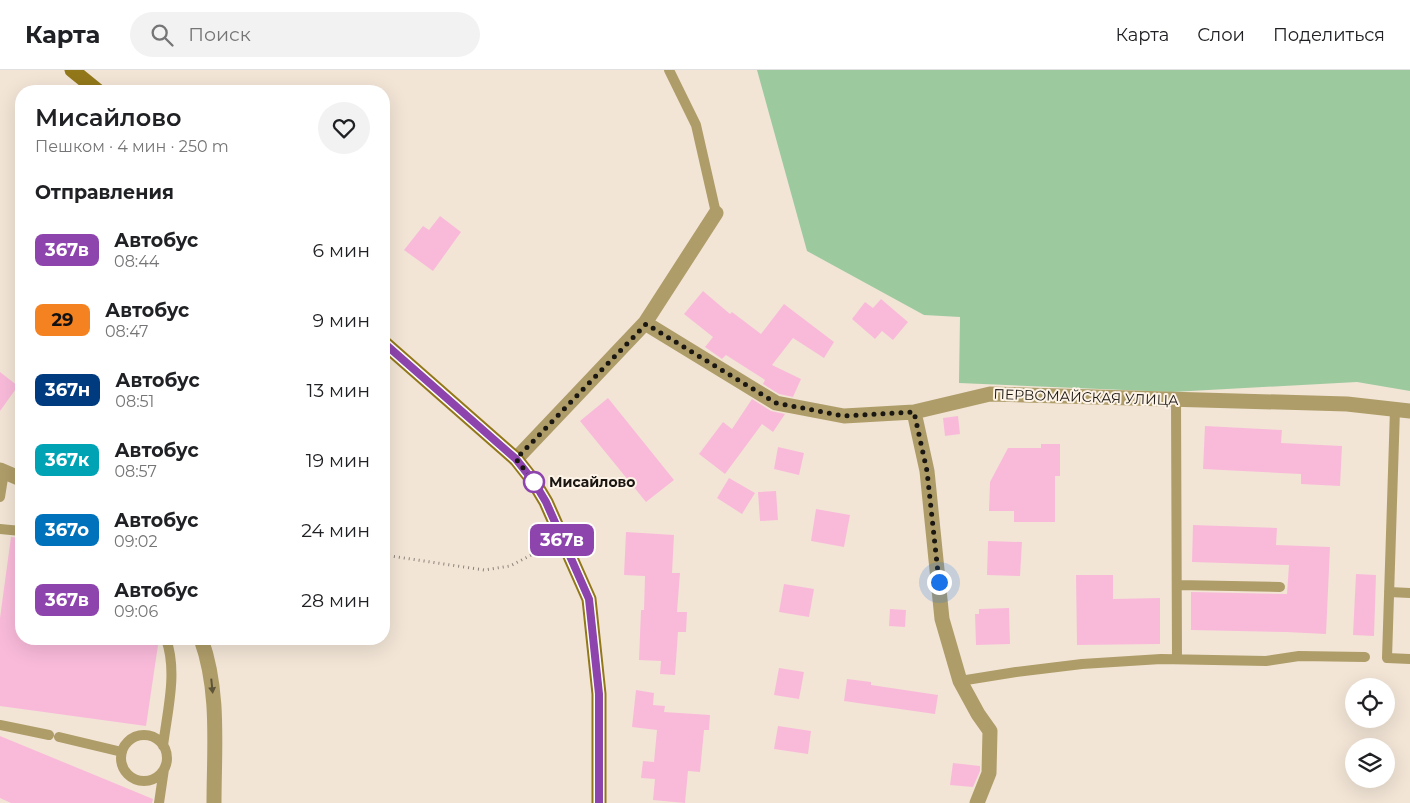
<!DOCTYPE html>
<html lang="ru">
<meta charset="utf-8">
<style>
body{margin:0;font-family:Montserrat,sans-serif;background:#f2f2f2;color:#202124;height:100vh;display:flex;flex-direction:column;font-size:19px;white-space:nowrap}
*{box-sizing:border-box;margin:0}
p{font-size:16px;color:#757577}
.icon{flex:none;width:28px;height:28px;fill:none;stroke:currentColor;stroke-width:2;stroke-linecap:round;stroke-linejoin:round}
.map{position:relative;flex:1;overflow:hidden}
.drawer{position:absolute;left:15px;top:15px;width:375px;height:560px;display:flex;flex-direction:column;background:#fff;border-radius:20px;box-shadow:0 5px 20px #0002}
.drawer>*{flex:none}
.badge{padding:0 10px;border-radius:8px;font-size:18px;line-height:32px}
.fabs{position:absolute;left:1345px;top:608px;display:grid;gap:10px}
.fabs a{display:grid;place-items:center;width:50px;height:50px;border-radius:50%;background:#fff;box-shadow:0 5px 20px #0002;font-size:25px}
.you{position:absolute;width:25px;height:25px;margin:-12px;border:4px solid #fff;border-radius:50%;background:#1a73e8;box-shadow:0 0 0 8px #1a73e833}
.map>.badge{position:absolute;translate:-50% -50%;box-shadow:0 0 0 2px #fff}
h2{padding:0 20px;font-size:19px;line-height:45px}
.round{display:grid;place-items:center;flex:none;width:52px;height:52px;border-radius:26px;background:#f2f2f2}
.overview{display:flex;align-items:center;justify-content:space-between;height:85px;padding:0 20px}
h1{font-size:24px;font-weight:600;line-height:38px}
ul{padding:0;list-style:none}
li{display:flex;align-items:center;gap:15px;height:70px;padding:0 20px}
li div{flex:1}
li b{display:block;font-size:19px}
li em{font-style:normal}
li .badge{min-width:55px;font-weight:700;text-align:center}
header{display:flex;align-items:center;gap:30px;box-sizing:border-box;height:70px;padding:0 25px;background:#fff;border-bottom:1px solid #e0e0e0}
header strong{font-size:24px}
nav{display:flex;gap:28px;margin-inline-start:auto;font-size:18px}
.search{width:350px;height:45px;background:#f2f2f2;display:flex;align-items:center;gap:12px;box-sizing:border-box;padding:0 18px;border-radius:28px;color:#757577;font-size:19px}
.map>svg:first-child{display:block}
</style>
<header>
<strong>Карта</strong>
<div class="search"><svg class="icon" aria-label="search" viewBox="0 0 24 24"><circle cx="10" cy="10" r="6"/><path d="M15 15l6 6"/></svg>Поиск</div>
<nav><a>Карта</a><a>Слои</a><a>Поделиться</a></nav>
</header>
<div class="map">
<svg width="1410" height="733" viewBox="0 0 1410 733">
<rect width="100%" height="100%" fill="#f2e5d6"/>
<path fill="#9dc99e" d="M757,0H1410V321L1357,312L1172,322L959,313L960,247L924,245L807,181Z"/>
<path fill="#f9bada" d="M440,146L461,162L433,201L404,180L423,156L429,160Z
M703,221L730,244L732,242L761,264L784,234L834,272L824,288L793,268L772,295L801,309L793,327L779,324L763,314L765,310L726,285L722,289L705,277L713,267L684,244Z
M881,229L908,252L893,270L882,261L875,269L852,249L865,232L873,238Z
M0,302L18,316L0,341Z
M608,328L674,410L646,432L580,351Z
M752,329L771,341L785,344L773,362L762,354L725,404L699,384L723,352L732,359Z
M958,346L960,364L945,366L943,348Z
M1205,356L1282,360L1281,373L1342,376L1340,416L1301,414V404L1203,399Z
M1041,374H1060V406H1055V452H1014V441H989L990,412L1008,378H1041Z
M778,377L804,383L799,405L774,399Z
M729,408L755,423L742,444L717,428Z
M776,421L778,450L760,451L758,422Z
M816,439L850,445L844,477L811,471Z
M1193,455L1277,458L1276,475L1330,477L1326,564L1286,562L1191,560V522L1287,524L1289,495L1192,492Z
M626,462L674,465L672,503H680L677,542H687L686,562H678L675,605L660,604L661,591L639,590L641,540H644L645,506L624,505Z
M11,467L21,468V569H125V570L158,575L146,656L0,636V548Z
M988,471L1022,472L1020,506L987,505Z
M1356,504L1376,505L1374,566L1353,565Z
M1076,505H1113V529L1160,528V574L1077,575Z
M784,514L814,519L809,547L779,542Z
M1009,538L1010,574L976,575L975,544H979V539Z
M890,539L906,540L905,557L889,556Z
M779,598L804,602L799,629L774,625Z
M847,609L871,612V615L938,625L935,644L844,631Z
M636,620L654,623L653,635L665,636L664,642L710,645L709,660H704L700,702L688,701L685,733L653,730L655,709L641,708L643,691L654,692L657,660L632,657Z
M778,656L811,661L808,684L774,679Z
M0,666L153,729L152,733H11L0,728Z
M953,693L980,696V701L973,717L950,715Z"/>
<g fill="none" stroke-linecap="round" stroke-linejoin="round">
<path stroke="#8b8278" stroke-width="3" stroke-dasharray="1 4" stroke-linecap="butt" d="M384,485L484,500L510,496L543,479L542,467"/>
<path stroke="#af9d69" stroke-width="10" d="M669,0L696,55L716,143
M1176,330L1177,589
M1395,339L1387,588L1410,589
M0,427L4,402
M0,459L21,461
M1177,515L1280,517
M1389,522L1410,523
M960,611L1016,602L1082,594L1161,589L1266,591L1299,586L1365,587
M0,655L49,665
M121 688a23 23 0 1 1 46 0a23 23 0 1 1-46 0Z
M59,667L122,682
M163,676C167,642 178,602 166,569
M159,733L164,699"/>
<path stroke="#af9d69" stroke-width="15" d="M645,253L776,333L844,346L914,342L990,324L1347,334L1410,341
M914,342L927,401L942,549L960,611L978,644L990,661L989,703L977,733
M516,389L645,253L716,143
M0,400L21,409
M201,569C220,621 214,679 214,733"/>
<path stroke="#93781a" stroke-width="15" d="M72,0L98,21
M384,273L516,389L534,412L546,432L589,529L599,624V733"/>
</g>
<defs><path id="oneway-solid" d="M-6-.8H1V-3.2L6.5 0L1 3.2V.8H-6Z" transform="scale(1.25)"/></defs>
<use fill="#5d5339" href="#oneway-solid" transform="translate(212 616) rotate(84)"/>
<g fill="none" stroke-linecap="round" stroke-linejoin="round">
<g stroke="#fff" stroke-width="11">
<path id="line" d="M384,273L516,389L534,412L546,432L589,529L599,624V733"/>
</g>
<use href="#line" stroke="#8e44ad" stroke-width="8"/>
<path stroke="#1a1611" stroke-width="5" stroke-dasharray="0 9" d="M534,412L516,389L646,254L776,333L844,346L914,342L927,401L939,512"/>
</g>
<circle fill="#fff" stroke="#8e44ad" stroke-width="2.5" cx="534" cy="412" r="10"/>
<g text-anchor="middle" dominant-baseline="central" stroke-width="4" stroke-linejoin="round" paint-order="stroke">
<g font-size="14" fill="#1a1611" stroke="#fdf3e7">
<text transform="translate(1086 327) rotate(2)">ПЕРВОМАЙСКАЯ УЛИЦА</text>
</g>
<g font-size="14" font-weight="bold" fill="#1a1611" stroke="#fdf3e7" text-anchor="start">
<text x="549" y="412">Мисайлово</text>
</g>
</g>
</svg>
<div class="fabs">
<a><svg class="icon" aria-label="locate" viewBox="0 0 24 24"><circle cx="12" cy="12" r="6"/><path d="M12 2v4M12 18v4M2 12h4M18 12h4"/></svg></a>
<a><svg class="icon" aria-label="layers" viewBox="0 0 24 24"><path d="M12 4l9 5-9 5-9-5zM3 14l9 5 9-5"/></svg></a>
</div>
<div class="you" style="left:939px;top:512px"></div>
<b class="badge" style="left:562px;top:470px;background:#8e44ad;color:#fff">367в</b>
<section class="drawer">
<div class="overview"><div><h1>Мисайлово</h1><p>Пешком · 4 мин · 250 m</p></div><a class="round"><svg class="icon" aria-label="heart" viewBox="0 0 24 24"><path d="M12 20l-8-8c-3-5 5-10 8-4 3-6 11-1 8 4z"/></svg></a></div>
<h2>Отправления</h2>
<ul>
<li><span class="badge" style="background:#8e44ad;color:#fff">367в</span><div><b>Автобус</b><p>08:44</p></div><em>6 мин</em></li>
<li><span class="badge" style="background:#f58220;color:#111">29</span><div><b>Автобус</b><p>08:47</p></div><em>9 мин</em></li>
<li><span class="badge" style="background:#003b80;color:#fff">367н</span><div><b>Автобус</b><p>08:51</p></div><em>13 мин</em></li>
<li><span class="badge" style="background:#00a3b4;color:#fff">367к</span><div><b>Автобус</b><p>08:57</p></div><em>19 мин</em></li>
<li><span class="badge" style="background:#0072bc;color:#fff">367о</span><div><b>Автобус</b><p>09:02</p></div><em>24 мин</em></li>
<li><span class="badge" style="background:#8e44ad;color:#fff">367в</span><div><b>Автобус</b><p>09:06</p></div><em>28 мин</em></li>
</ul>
</section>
</div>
